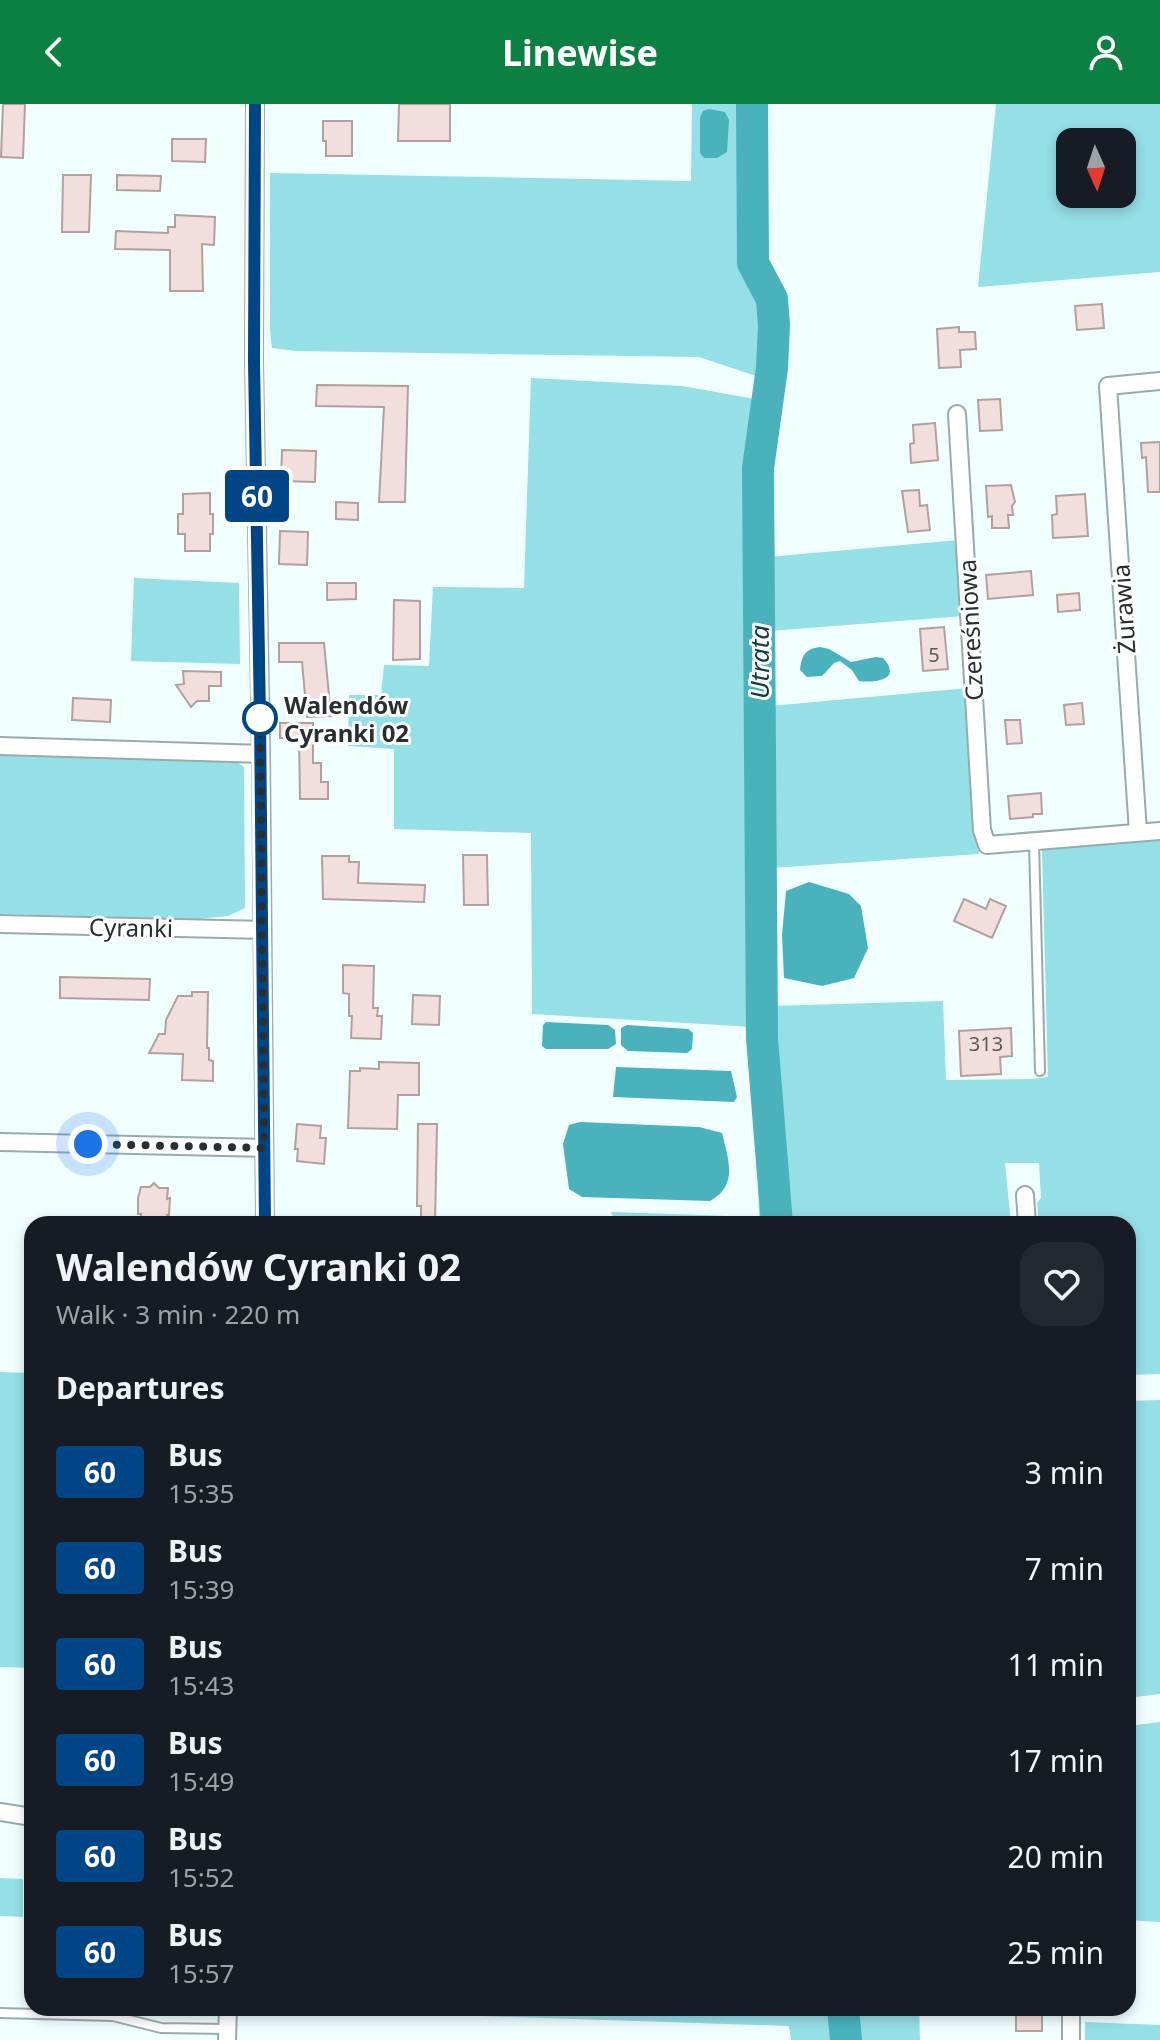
<!DOCTYPE html>
<meta charset="utf-8">
<style>
body{margin:0;font-family:"Noto Sans",sans-serif;background:#242831;color:#f1f3f6;height:100vh;display:flex;flex-direction:column;font-size:30px;white-space:nowrap}
*{box-sizing:border-box;margin:0}
p{font-size:26px;color:#9ea1a6}
.icon{flex:none;width:44px;height:44px;fill:none;stroke:currentColor;stroke-width:2;stroke-linecap:round;stroke-linejoin:round}
.map{position:relative;flex:1;overflow:hidden}
.sheet{position:absolute;left:24px;top:1112px;width:1112px;height:800px;display:flex;flex-direction:column;background:#171b24;border-radius:24px;box-shadow:0 4px 12px #0003}
.sheet>*{flex:none}
.badge{padding:0 16px;border-radius:6px;font-size:28px;line-height:52px}
.needle{width:52px;rotate:177deg}
.buttons{position:absolute;left:1056px;top:24px;display:grid;gap:16px}
.buttons a{display:grid;place-items:center;width:80px;height:80px;border-radius:16px;background:#171b24;box-shadow:0 4px 12px #0003;font-size:40px}
.you{position:absolute;width:40px;height:40px;margin:-20px;border:6px solid #fff;border-radius:50%;background:#1a73e8;box-shadow:0 0 0 12px #1a73e833}
.map>.badge{position:absolute;translate:-50% -50%;box-shadow:0 0 0 4px #fff}
h2{padding:0 32px;font-size:30px;line-height:72px}
.round{display:grid;place-items:center;flex:none;width:84px;height:84px;border-radius:24px;background:#242831}
.headline{display:flex;align-items:center;justify-content:space-between;height:136px;padding:0 32px}
h1{font-size:38px;font-weight:700;line-height:60px}
ul{padding:0;list-style:none}
li{display:flex;align-items:center;gap:24px;height:96px;padding:0 32px}
li div{flex:1}
li b{display:block;font-size:30px}
li em{font-style:normal}
li .badge{min-width:88px;font-weight:700;text-align:center}
header{display:flex;justify-content:space-between;align-items:center;height:104px;padding:0 32px;background:#0b8043;color:#fff;font-size:36px;font-weight:700}
.map>svg:first-child{display:block}
</style>
<header><svg class="icon" aria-label="back" viewBox="0 0 24 24"><path d="M15 5l-7 7 7 7"/></svg>Linewise<svg class="icon" aria-label="person" viewBox="0 0 24 24"><circle cx="12" cy="8" r="4"/><path d="M4 21q1-7 8-7t8 7"/></svg></header>
<div class="map">
<svg width="1160" height="1936" viewBox="0 0 1160 1936">
<rect width="100%" height="100%" fill="#f1feff"/>
<path fill="#95dfe7" fill-rule="evenodd" d="M692,0H761L762,143L783,207L772,297L768,379V453L959,436L964,512L769,527L770,602L969,584L979,750L771,764V902L943,897L946,976L1032,975L1048,973L1042,746L1160,736V1270L1128,1271V1120H1039L1037,1099L1041,1094L1039,1059H1005L1011,1120H616L611,1108L759,1113L754,923L532,910L531,729L394,725V645L348,642L349,591H381L384,561L429,562L433,483L524,484L531,274L682,282L755,295L759,273L699,253L296,247L272,244L270,225V69L691,77Z
M996,0H1160V168L978,183ZM1070,38H1122V90H1070Z
M134,474L239,479L240,560L131,557Z
M0,650L235,657L244,663L245,804L228,812L198,815L0,810Z
M0,1268L32,1269V1365H30L32,1564L0,1563Z
M1160,1296V1590L1128,1594V1297Z
M1160,1618V1818L1128,1816V1622Z
M0,1774L23,1775V1813L0,1812Z
M421,1904H919L920,1936H791L789,1922L420,1910Z
M1085,1918L1160,1921V1936H1085Z"/>
<path fill="#49b2bc" d="M709,5L725,8L729,16L727,48L717,54H704L700,49V13L703,7Z
M820,543L829,545L851,558L876,553L883,554C903,576 875,579 859,577L852,566L840,557L834,559L822,572L807,573L800,566C802,551 805,545 820,543Z
M809,778L849,790L861,802L868,844L854,874L822,882L784,874L782,831L786,787Z
M546,918L608,921L615,926L616,940L608,945H546L542,942L543,921Z
M627,921L688,925L693,929L692,945L687,949L628,947L621,941V924Z
M616,963L731,967L737,993L734,998L613,993Z
M580,1018L699,1023L722,1029C728,1055 739,1081 710,1097L582,1093L569,1085L563,1040L569,1021Z"/>
<g fill="none" stroke-linecap="round" stroke-linejoin="round">
<path stroke="#49b2bc" stroke-width="32" d="M752,0L753,159L772,195L774,221L772,264L758,364L762,934L777,1120
M843,1904L846,1936"/>
</g>
<path fill="#f2dfdd" stroke="#b2a09d" stroke-width="2" d="M3,0H25L23,54L1,53Z
M399,0H450V37H398Z
M323,17H352V52H326V37H323Z
M172,35H206L205,58L172,57Z
M63,71H91L89,128H62Z
M117,71L161,72L160,87L117,86Z
M175,111L215,113L214,141L202,140L203,187H170V146L115,145L116,127L168,129V123H175Z
M1102,200L1104,224L1077,226L1075,202Z
M959,223V228H975L976,245L960,246L961,263L939,264L937,225Z
M317,281L408,282L405,398H379L384,303L316,302Z
M1000,295L1002,326L980,327L978,296Z
M935,319L938,356L911,359L910,340L914,339L913,321Z
M1160,338V388H1148L1146,353L1142,354L1141,339Z
M282,346L316,347L315,378L281,377Z
M1011,381L1015,398L1012,402L1013,411H1008L1009,424H992V412L988,413L986,382Z
M919,386L920,402L927,401L930,426L908,428L902,387Z
M210,389V410H213V430H210V447H185V430H178V410H183V390Z
M1085,390L1088,432L1053,434L1052,411L1057,410L1056,392Z
M336,398L358,399V416L336,415Z
M280,427L308,428L307,461L279,460Z
M1031,467L1033,491L988,495L986,471Z
M327,479H356V495L327,496Z
M1079,489L1080,506L1058,508L1057,491Z
M394,496L420,497V555L393,556Z
M944,523L948,565L923,567L920,525Z
M279,539H324L331,612L307,613L302,558H279Z
M183,567L221,568V582H209V597H197L191,603L176,581L184,580Z
M73,594L111,596L110,618L72,616Z
M1082,599L1084,620L1066,621L1064,601Z
M1005,616H1020L1022,639L1007,640Z
M280,619H313V659H321V678H328V695H300L299,634H280Z
M1041,689L1042,710H1033V713L1010,715L1008,692Z
M463,751H487L488,801H464Z
M322,752H349V758H359L358,779L425,781L424,798L323,795Z
M964,795L986,805L990,795L1006,802L992,834L954,817Z
M343,861L374,862L373,904H378L377,912H382L381,935L351,934L352,912H349V890L343,889Z
M60,873L150,875L149,896L60,894Z
M192,888H208L207,944H209V956L213,957V977L182,976L183,950L149,949L159,930H165L166,916L178,892H192Z
M413,891L440,892L439,921L412,920Z
M1011,924L1012,952L1000,953L1001,970L961,972L959,927Z
M379,958L419,959V991H398L397,1025L348,1024L350,967H360V964L379,965Z
M297,1020L321,1022L320,1034H326L324,1060L297,1057L298,1045H295Z
M418,1020H437L435,1120H421V1102H417Z
M154,1079L159,1084H168L167,1095L170,1094L169,1111H167V1120H140L141,1110H138V1094L141,1083H150Z
M1016,1904H1042V1927H1016Z"/>
<g fill="none" stroke-linecap="round" stroke-linejoin="round">
<g stroke="#97abad" stroke-width="12">
<path id="lane" d="M1034,738L1040,967
M0,1909L113,1912L161,1924L227,1925"/>
</g>
<g stroke="#97abad" stroke-width="20">
<path id="street" d="M255,0L254,257L261,650L265,1120
M957,310L982,726L987,741L1160,727
M0,642L261,650
M1138,728L1108,282L1160,277
M0,820L262,826
M0,1038L264,1044
M1025,1091L1027,1120
M0,1708L32,1713
M1071,1904V1936
M227,1936L228,1904"/>
</g>
<use href="#lane" stroke="#fff" stroke-width="8"/>
<use href="#street" stroke="#fff" stroke-width="16"/>
</g>
<g fill="none" stroke-linecap="round" stroke-linejoin="round">
<g stroke="#fff" stroke-width="18">
<path id="line" d="M255,0L254,257L260,614L265,1120"/>
</g>
<use href="#line" stroke="#004687" stroke-width="12"/>
<path stroke="#272f30" stroke-width="8" stroke-dasharray="0 14.4" d="M88,1040L264,1044L260,614"/>
</g>
<circle fill="#fff" stroke="#004687" stroke-width="4" cx="260" cy="614" r="16"/>
<g text-anchor="middle" dominant-baseline="central" stroke-width="6" stroke-linejoin="round" paint-order="stroke">
<g font-size="20" fill="#5a5b5b">
<text x="934" y="550">5</text>
<text x="986" y="939">313</text>
</g>
<g font-size="24" fill="#272f30" stroke="#fff">
<text transform="translate(1123 505) rotate(-94)">Żurawia</text>
<text transform="translate(970 526) rotate(-93)">Czereśniowa</text>
<text transform="translate(131 823) rotate(1)">Cyranki</text>
</g>
<g font-size="24" font-weight="bold" fill="#272f30" stroke="#fff" text-anchor="start">
<text x="284" y="600">Walendów<tspan x="284" dy="28">Cyranki 02</tspan></text>
</g>
<g font-size="26" font-style="italic" fill="#0b3c41" stroke="#fff">
<text transform="translate(759 558) rotate(-90)">Utrata</text>
</g>
</g>
</svg>
<div class="buttons">
<a><svg class="needle" viewBox="-14 -14 28 28"><path d="M0-13l5 13h-10z" fill="#e53935"/><path d="M0 13l5-13h-10z" fill="#9ea1a6"/></svg></a>
</div>
<div class="you" style="left:88px;top:1040px"></div>
<b class="badge" style="left:257px;top:392px;background:#004687;color:#fff">60</b>
<section class="sheet">
<div class="headline"><div><h1>Walendów Cyranki 02</h1><p>Walk · 3 min · 220 m</p></div><a class="round"><svg class="icon" aria-label="heart" viewBox="0 0 24 24"><path d="M12 20l-8-8c-3-5 5-10 8-4 3-6 11-1 8 4z"/></svg></a></div>
<h2>Departures</h2>
<ul>
<li><span class="badge" style="background:#004687;color:#fff">60</span><div><b>Bus</b><p>15:35</p></div><em>3 min</em></li>
<li><span class="badge" style="background:#004687;color:#fff">60</span><div><b>Bus</b><p>15:39</p></div><em>7 min</em></li>
<li><span class="badge" style="background:#004687;color:#fff">60</span><div><b>Bus</b><p>15:43</p></div><em>11 min</em></li>
<li><span class="badge" style="background:#004687;color:#fff">60</span><div><b>Bus</b><p>15:49</p></div><em>17 min</em></li>
<li><span class="badge" style="background:#004687;color:#fff">60</span><div><b>Bus</b><p>15:52</p></div><em>20 min</em></li>
<li><span class="badge" style="background:#004687;color:#fff">60</span><div><b>Bus</b><p>15:57</p></div><em>25 min</em></li>
</ul>
</section>
</div>
